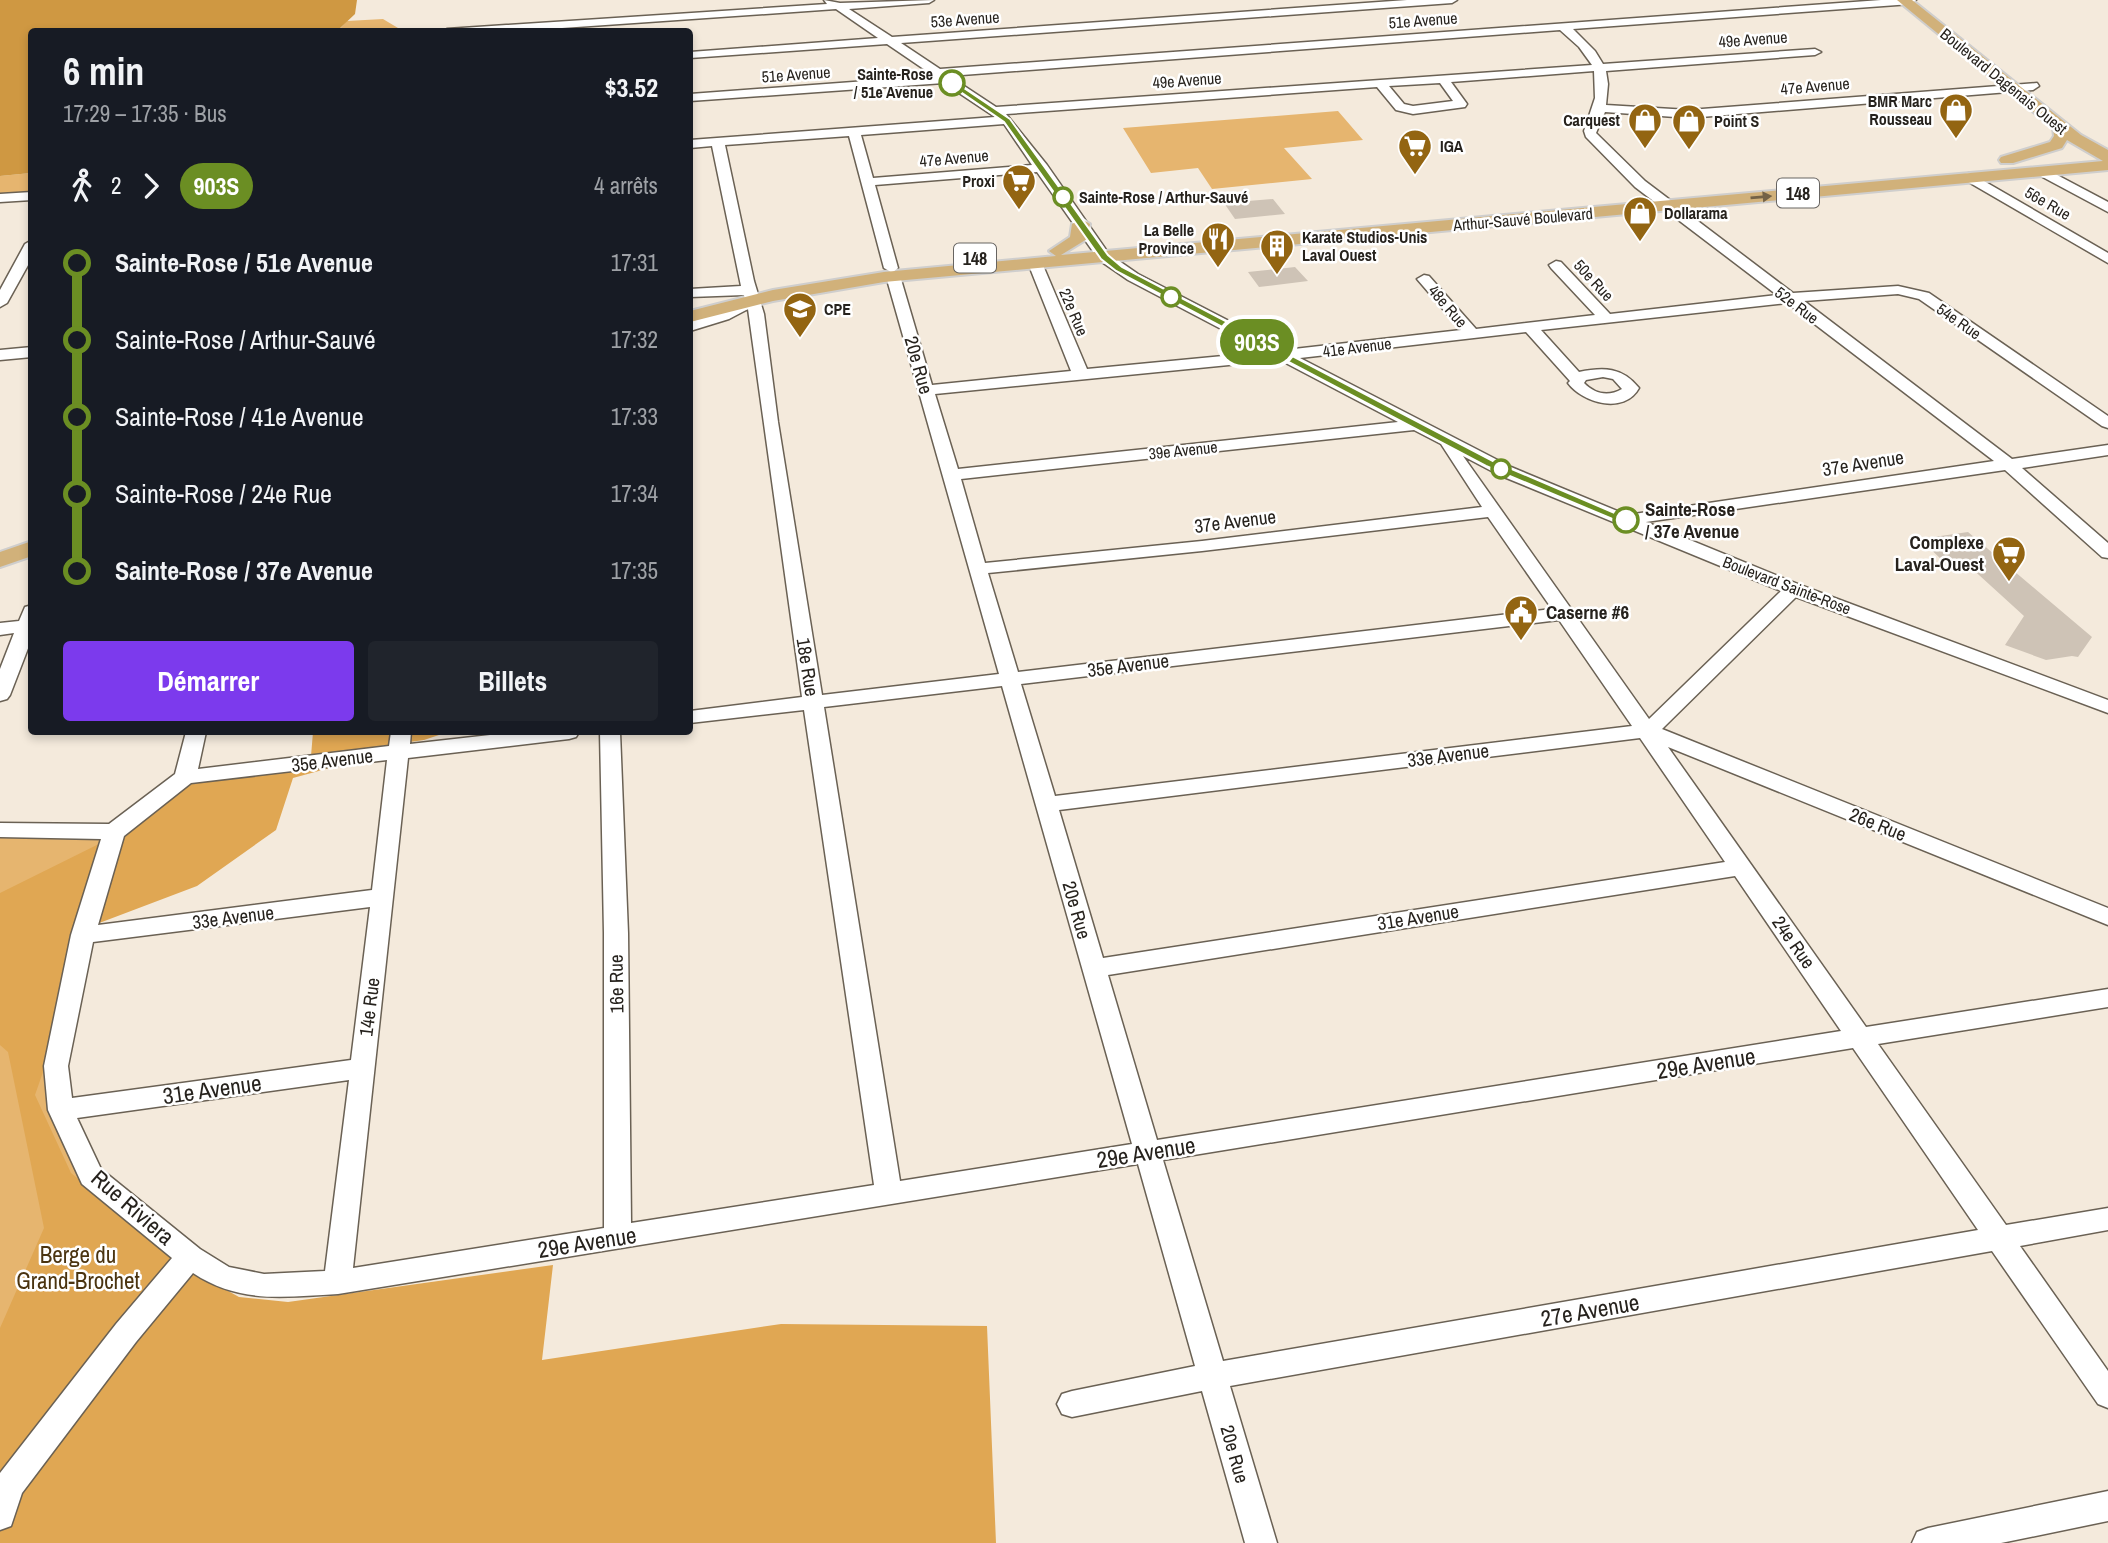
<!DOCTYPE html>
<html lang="fr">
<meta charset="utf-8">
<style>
body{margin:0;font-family:"Archivo Narrow",sans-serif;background:#20242c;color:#f1f3f6;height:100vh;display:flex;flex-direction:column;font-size:26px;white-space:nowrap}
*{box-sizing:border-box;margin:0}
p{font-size:23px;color:#9ea1a6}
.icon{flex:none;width:38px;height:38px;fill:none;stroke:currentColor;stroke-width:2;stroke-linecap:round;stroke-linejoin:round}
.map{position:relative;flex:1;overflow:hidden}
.panel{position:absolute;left:28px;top:28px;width:665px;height:707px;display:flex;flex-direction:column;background:#171b24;border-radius:7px;box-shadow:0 4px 10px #0003}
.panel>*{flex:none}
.badge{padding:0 14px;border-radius:23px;font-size:24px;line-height:46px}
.map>.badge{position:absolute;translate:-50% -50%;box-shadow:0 0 0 4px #fff}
.legs{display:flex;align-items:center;gap:10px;height:77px;padding:0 35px;font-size:23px}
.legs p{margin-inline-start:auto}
.headline{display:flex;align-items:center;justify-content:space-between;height:119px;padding:0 35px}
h1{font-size:38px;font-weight:700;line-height:52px}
.cta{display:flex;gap:14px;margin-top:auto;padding:14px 35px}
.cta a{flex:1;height:80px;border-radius:7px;background:#7c3aed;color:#fff;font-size:28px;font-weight:700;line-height:80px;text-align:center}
.cta a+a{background:#20242c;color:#f1f3f6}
ul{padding:0 35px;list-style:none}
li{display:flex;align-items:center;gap:24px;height:77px;font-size:26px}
li i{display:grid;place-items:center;width:10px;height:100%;margin:0 9px;background:currentColor}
li i::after{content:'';width:18px;height:18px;margin:-9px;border:5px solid;border-radius:50%;background:#171b24}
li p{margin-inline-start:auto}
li:first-child i{background:linear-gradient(#0000 50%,currentColor 0)}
li:last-child i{background:linear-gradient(currentColor 50%,#0000 0)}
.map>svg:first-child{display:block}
</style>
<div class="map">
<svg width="2108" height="1543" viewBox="0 0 2108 1543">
<rect width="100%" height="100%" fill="#f4eadc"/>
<path fill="#e6b56f" d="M383,19L403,31L337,32L347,21Z
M1338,111L1363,140L1284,148L1312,179L1212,189L1198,168L1151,173L1123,128Z
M31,173V195L0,196V176Z
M0,830L114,832L56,1066L91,1176L0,1515Z"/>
<path fill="#e0a753" d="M313,732H448L424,740L311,756Z
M392,751L293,778L276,830L197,886L94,925L35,1095L71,1173L194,1272L239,1297L288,1302L553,1265L542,1360L781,1324L987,1326L996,1543H0V1328L44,1228L8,1052L0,1045V893L123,832L186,781Z"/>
<path fill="#cf9842" d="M0,0H357L355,14L337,31L32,32L31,173L0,176Z"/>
<path fill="#cec3b6" d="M1273,199L1285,214L1235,219L1224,203Z
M1295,267L1308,281L1259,287L1248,272Z
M1968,532L2092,637L2078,657L2072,656L2046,660L2005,645L2024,616L1968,565L1944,562L1920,539Z"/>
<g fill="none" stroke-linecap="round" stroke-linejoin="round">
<g stroke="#6a6154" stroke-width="3">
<path id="minor" d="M824,0L840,3L934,0L929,3L849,9L892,37L1407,0H1457L1452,3L901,43L940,69L1881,0H1916L1911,4L1573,29L1595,51L1603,64L1815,49L1821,52L1815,55L1606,71L1608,84L1606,105L1689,110L2037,83L2039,86L2033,90L1689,118L1605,112L1596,133L1645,181L1793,293L1898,286L1929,293L2108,416V428L2102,426L1919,299L1898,294L1804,301L2012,459L2108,445V455L2022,468L2108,543V558L2102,557L2005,470L1646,522L1800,585L2108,700V713L1796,597L1662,729L2108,908V925L1668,747L1866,1027L2108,989V1007L1878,1044L2006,1225L2108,1208V1230L2020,1246L2108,1371V1408L2098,1404L1992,1251L1230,1386L1277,1543H1245L1202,1391L1072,1417L1062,1414L1057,1404L1062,1394L1072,1391L1195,1366L1138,1164L338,1294C284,1297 240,1304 193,1273L136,1342L22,1493L11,1526L0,1530V1473L116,1324L172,1258L82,1184L48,1110L44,1066L71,935L101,839L0,837V823L109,824L175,774L186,732H206L198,769L389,746L391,732H411L410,744L517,732H579L576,737L569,739L408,758L353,1268L604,1228V933L600,732H620L628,933L631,1223L874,1185L804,710L690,723V711L802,697L748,309L729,319L690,331V322L719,313L745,299L744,295L690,297V289L741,286L712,146L690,148V140L995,117L944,83L690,101V94L934,76L887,44L690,58V52L878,38L836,9L505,32H442L447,29L827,4ZM1560,30L1579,47L1592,65L996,107L949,76ZM1594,71L1595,98L1584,131L1586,137L1635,187L1777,295L1610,314L1561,262L1556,261L1549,265L1551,268L1595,315L1476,329L1429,276L1424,275L1417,279L1461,330L1285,350L1138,274L1109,254L1047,165L1006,114L1377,87L1396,110L1413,114L1465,107L1467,104L1451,82ZM1440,83L1453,101L1413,106L1404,104L1389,86ZM1004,124L1032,165L873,178L861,135ZM849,136L884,268L891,272L886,276L999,674L822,695L778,422L764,314L754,281L725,145ZM1037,172L1099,260L1128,280L1265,352L1087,369L1042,263L1035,259L1028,263L1071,371L932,385L900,276L893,272L898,268L875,185ZM1787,303L1994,461L1627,515L1511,467L1300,358L1526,332L1570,381L1568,383C1583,403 1624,415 1639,388C1622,367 1604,367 1579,372L1541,330ZM1280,360L1398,422L958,469L935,394ZM1603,377L1613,379L1622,389C1608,397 1595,394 1584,383L1586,380ZM1414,430L1441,444L1482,507L1202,541L985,563L961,479ZM1463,456L1499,475L1781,591L1649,719ZM1488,517L1552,609L1018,672L988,573L1202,551ZM1559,620L1632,726L1055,796L1021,684ZM1002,686L1132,1144L900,1181L824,707ZM1640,738L1725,862L1103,958L1059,810ZM387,760L372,890L98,925L124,836L191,783ZM1735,876L1841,1031L1157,1140L1108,975ZM370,907L351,1060L72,1098L68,1066L93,942ZM1853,1048L1978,1230L1223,1361L1163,1160ZM349,1080L325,1271L264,1274L229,1267L200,1249L101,1169L77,1118Z
M2042,167L2108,202V212L2037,174L2035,171Z
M1970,173L2108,253V263L1965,180V174Z
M32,192V200L0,202V194Z
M32,240V258L7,303L0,307V290L25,244Z
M32,347V357L0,360V350Z
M32,605V638L10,695L7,699L0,701V669L14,633L0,635V623L19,621L25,607Z
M2108,1491V1521L2001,1543H1912L1917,1532L1928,1528Z"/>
</g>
<g stroke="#cfcecd" stroke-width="4">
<path id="major" d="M1897,0H1912L2081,135L2108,150V170L884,282L773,301L690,322V311L773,290L884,272L1056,256L1049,251L1070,237L1072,224L1081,219L1090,224L1087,239L1061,255L2103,161L2067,140L2062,148L2013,163H2001L1999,160L2001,157L2050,142L2054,136L2053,128Z
M32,541V556L0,567V552Z"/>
</g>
<use href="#minor" fill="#fff" fill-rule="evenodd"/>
<use href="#major" fill="#d1b17a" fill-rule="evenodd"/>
</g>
<defs><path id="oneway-solid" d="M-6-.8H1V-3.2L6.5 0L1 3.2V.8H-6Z" transform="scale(1.75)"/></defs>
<use fill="#736247" href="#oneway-solid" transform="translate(1761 197) rotate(-5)"/>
<path fill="#6b8e23" stroke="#fff" stroke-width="2" d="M952,80L1010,119L1108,255L1122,267L1493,461L1631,520L1622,523L1486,466L1116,271L1101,259L1004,122L949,84Z"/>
<defs>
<g id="shop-pin" transform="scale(1.75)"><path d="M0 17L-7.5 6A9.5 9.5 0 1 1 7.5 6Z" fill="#936512" stroke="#fff"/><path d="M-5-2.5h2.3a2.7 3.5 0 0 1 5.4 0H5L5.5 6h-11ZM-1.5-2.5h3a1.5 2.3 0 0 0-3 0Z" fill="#fff"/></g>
<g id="supermarket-pin" transform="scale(1.75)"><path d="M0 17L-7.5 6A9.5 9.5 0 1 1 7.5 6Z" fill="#936512" stroke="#fff"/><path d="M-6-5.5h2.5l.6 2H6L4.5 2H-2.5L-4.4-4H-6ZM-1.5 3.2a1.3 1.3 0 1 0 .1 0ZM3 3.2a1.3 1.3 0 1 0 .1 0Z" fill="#fff"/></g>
<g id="restaurant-pin" transform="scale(1.75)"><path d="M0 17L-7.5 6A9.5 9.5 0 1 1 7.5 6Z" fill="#936512" stroke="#fff"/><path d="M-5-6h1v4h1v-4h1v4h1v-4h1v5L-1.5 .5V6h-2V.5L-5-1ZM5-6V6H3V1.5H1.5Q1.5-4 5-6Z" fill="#fff"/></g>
<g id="building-pin" transform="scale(1.75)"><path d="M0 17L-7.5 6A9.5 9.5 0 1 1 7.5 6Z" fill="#936512" stroke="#fff"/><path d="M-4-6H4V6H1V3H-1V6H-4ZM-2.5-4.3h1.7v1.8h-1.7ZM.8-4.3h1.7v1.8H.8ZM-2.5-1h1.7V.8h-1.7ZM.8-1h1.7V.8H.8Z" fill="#fff"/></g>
<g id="school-pin" transform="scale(1.75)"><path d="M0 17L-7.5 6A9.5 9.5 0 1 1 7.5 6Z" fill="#936512" stroke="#fff"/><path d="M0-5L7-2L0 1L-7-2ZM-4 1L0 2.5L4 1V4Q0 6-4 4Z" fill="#fff"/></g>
<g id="civic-pin" transform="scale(1.75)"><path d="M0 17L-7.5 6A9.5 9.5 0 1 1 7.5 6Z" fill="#936512" stroke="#fff"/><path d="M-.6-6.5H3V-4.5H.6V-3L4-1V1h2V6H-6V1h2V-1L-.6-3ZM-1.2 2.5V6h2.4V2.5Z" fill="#fff"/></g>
</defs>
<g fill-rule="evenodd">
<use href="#shop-pin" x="1956" y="110"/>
<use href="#shop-pin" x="1645" y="120"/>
<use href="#shop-pin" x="1689" y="121"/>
<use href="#supermarket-pin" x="1415" y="146"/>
<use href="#supermarket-pin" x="1019" y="181"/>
<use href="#shop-pin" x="1640" y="213"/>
<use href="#restaurant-pin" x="1218" y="239"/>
<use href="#building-pin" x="1277" y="246"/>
<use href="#school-pin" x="800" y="309"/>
<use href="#supermarket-pin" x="2009" y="553"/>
<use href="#civic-pin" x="1521" y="612"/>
</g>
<g fill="#fff" stroke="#6b8e23" stroke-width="3.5">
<circle cx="952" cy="83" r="12"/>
<circle cx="1063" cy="197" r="9"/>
<circle cx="1171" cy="297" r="9"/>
<circle cx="1501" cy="469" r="9"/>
<circle cx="1626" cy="520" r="12"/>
</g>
<g text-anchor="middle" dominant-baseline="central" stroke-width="5" stroke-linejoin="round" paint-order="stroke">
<g font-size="16" fill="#26221d" stroke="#fff">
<text transform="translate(965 19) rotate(-4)">53e Avenue</text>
<text transform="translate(1423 20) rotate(-4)">51e Avenue</text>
<text transform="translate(1753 39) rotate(-4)">49e Avenue</text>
<text transform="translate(796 74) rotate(-4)">51e Avenue</text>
<text transform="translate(1187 80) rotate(-4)">49e Avenue</text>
<text transform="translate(2004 81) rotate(39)">Boulevard Dagenais Ouest</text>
<text transform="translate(1815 86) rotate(-5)">47e Avenue</text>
<text transform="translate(954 158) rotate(-5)">47e Avenue</text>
<text transform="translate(2048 203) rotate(30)">56e Rue</text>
<text transform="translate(1523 219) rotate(-5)">Arthur-Sauvé Boulevard</text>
<text transform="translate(1594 280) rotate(47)">50e Rue</text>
<text transform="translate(1797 305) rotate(37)">52e Rue</text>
<text transform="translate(1448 306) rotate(49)">48e Rue</text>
<text transform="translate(1074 312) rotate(67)">22e Rue</text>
<text transform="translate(1959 321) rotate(35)">54e Rue</text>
<text transform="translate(1357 347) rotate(-7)">41e Avenue</text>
<text transform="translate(1183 450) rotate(-6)">39e Avenue</text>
<text transform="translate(1787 585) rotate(21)">Boulevard Sainte-Rose</text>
</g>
<g font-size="16" font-weight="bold" fill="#26221d" stroke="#fff" text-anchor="end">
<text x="933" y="74">Sainte-Rose<tspan x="933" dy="18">/ 51e Avenue</tspan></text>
<text x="1079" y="197" text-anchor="start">Sainte-Rose / Arthur-Sauvé</text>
</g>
<g font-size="16" font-weight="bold" fill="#26221d" stroke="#fff" text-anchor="start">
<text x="1932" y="101" text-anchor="end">BMR Marc<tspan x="1932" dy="18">Rousseau</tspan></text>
<text x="1620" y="120" text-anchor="end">Carquest</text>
<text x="1714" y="121">Point S</text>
<text x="1440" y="146">IGA</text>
<text x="995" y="181" text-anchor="end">Proxi</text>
<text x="1664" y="213">Dollarama</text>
<text x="1194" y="230" text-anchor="end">La Belle<tspan x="1194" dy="18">Province</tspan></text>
<text x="1302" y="237">Karate Studios-Unis<tspan x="1302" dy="18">Laval Ouest</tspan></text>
<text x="824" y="309">CPE</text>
</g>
<g fill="#fff" stroke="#676461" stroke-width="2">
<rect x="1777" y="178.5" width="42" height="29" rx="5"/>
<rect x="954" y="243.5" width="42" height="29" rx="5"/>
</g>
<g font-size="18" font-weight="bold" fill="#26221d">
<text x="1798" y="193">148</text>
<text x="975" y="258">148</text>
</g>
<g font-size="19" fill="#26221d" stroke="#fff">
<text transform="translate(919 365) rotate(74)">20e Rue</text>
<text transform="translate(1863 463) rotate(-9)">37e Avenue</text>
<text transform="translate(1235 521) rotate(-7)">37e Avenue</text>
<text transform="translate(1128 665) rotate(-7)">35e Avenue</text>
<text transform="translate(808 667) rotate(81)">18e Rue</text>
<text transform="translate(1448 755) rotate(-7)">33e Avenue</text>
<text transform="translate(332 760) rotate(-7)">35e Avenue</text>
<text transform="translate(1878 824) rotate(22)">26e Rue</text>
<text transform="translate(1077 910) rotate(74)">20e Rue</text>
<text transform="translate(233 917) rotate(-7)">33e Avenue</text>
<text transform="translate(1418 917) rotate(-9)">31e Avenue</text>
<text transform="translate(1794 942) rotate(55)">24e Rue</text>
<text transform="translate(616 984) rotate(-91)">16e Rue</text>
<text transform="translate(369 1007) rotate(-83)">14e Rue</text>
<text transform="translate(1235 1454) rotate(74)">20e Rue</text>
</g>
<g font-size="19" font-weight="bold" fill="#26221d" stroke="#fff" text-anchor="start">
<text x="1645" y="509">Sainte-Rose<tspan x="1645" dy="22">/ 37e Avenue</tspan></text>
</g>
<g font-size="19" font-weight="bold" fill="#26221d" stroke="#fff" text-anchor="end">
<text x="1984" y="542">Complexe<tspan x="1984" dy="22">Laval-Ouest</tspan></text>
<text x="1546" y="612" text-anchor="start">Caserne #6</text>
</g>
<g font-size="23" fill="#26221d" stroke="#fff">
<text transform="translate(1706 1063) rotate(-9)">29e Avenue</text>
<text transform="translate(212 1089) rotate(-8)">31e Avenue</text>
<text transform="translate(1146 1152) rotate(-9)">29e Avenue</text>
<text transform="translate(133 1207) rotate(41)">Rue Riviera</text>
<text transform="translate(587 1242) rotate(-9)">29e Avenue</text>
<text transform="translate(1590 1310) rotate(-10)">27e Avenue</text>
</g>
<g font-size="23" fill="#4b3410" stroke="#fff">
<text x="78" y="1254">Berge du<tspan x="78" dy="26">Grand-Brochet</tspan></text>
</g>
</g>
</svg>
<b class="badge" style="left:1257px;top:342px;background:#6b8e23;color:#fff">903S</b>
<section class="panel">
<div class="headline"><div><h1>6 min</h1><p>17:29 – 17:35 · Bus</p></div><b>$3.52</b></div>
<div class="legs"><svg class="icon" aria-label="walk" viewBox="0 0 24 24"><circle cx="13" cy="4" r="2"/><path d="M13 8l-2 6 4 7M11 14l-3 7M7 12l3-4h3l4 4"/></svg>2<svg class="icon" aria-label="forward" viewBox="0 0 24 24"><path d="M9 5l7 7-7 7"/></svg><b class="badge" style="background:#6b8e23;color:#fff">903S</b><p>4 arrêts</p></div>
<ul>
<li><i style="color:#6b8e23"></i><b>Sainte-Rose / 51e Avenue</b><p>17:31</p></li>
<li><i style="color:#6b8e23"></i><span>Sainte-Rose / Arthur-Sauvé</span><p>17:32</p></li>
<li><i style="color:#6b8e23"></i><span>Sainte-Rose / 41e Avenue</span><p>17:33</p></li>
<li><i style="color:#6b8e23"></i><span>Sainte-Rose / 24e Rue</span><p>17:34</p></li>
<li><i style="color:#6b8e23"></i><b>Sainte-Rose / 37e Avenue</b><p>17:35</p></li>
</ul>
<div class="cta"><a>Démarrer</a><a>Billets</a></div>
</section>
</div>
